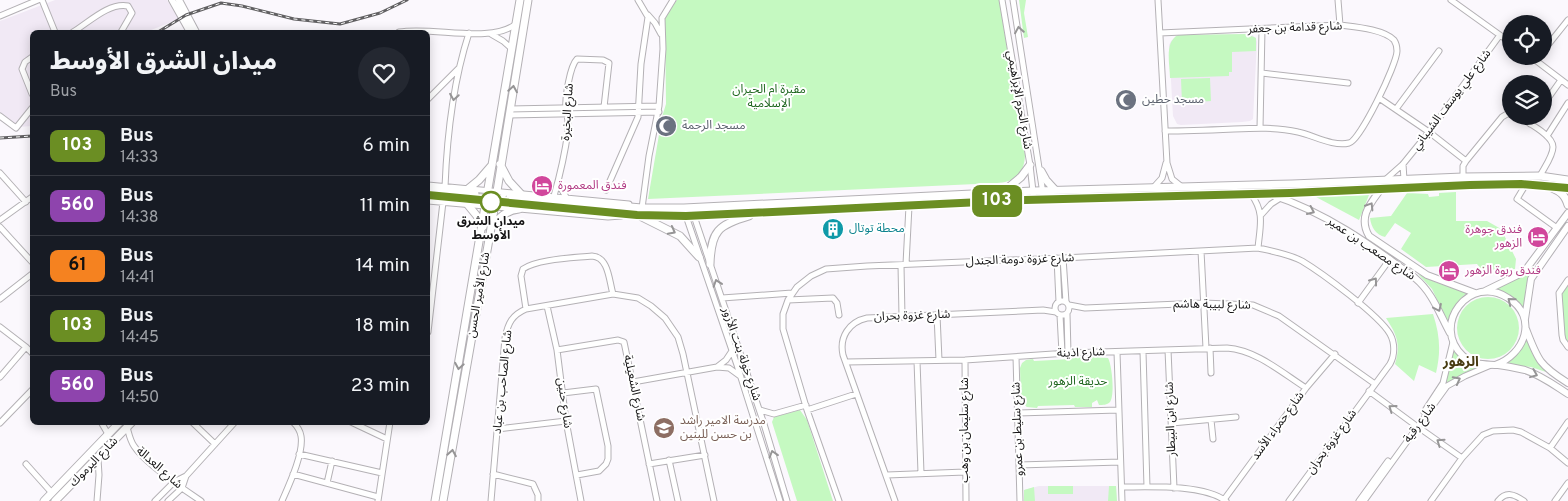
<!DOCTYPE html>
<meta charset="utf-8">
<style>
body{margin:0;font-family:Overpass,"Noto Sans Arabic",sans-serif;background:#242831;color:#f1f3f6;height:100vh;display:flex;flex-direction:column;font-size:19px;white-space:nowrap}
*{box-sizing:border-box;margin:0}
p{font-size:16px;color:#9ea1a6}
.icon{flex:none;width:28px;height:28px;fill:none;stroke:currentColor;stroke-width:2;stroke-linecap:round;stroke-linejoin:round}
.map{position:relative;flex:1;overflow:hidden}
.drawer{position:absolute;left:30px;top:30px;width:400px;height:395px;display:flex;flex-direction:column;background:#171b24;border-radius:8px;box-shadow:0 2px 12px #0003}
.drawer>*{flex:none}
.badge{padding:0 10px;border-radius:8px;font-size:18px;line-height:32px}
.controls{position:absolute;left:1502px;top:15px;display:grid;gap:10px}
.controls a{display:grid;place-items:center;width:50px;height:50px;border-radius:50%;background:#171b24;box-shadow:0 2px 12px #0003;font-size:25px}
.map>.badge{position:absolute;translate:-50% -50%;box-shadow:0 0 0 2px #fff}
.round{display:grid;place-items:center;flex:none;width:52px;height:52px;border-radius:26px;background:#242831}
.overview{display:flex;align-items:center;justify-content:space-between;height:85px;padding:0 20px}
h1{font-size:24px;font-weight:800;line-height:38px}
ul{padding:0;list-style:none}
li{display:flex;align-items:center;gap:15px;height:60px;padding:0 20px;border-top:1px solid #363941}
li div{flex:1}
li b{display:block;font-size:19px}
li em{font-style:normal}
li .badge{min-width:55px;font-weight:700;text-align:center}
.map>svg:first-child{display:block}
</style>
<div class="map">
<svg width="1568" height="501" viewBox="0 0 1568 501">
<rect width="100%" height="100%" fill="#fbf8fd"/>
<path fill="#f1e9f5" d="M55,0H167L179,19L146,32H32V126L18,127L0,114V21Z
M1247,34L1252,35L1256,38L1257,42L1253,119L1250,121L1242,122L1181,125L1177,124L1173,116L1169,45L1171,41L1178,35Z
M1039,486H1116L1117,501H1024V490Z"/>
<path fill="#c5f9c1" d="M677,0H999L1025,155C1024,186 1000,183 976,184L648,199L662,117L666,104L665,17Z
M1019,0H1026L1024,13L1028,37L1024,38Z
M1247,34L1256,38V51L1232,52V72H1229V76L1170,78C1170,65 1164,42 1178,35Z
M1210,78L1211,101L1182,103L1181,79Z
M1456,192V221H1487L1501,229L1516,259L1515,269L1482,270L1477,264L1426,267L1401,249L1411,233L1395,223L1385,237C1376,235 1371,227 1370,218L1391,216L1407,193L1428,194L1429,197L1439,196V193Z
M1369,195L1359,220L1316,197Z
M1534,264L1526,286L1524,310C1516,298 1508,293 1494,289L1521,275Z
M1418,274L1435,282L1468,292C1456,301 1452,310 1449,324L1432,289Z
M1568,283V345L1560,335L1562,291Z
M1457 328a31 31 0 1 1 62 0a31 31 0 1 1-62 0Z
M1433,314C1440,335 1441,352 1436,373L1419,365L1414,381L1395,364C1401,344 1397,335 1386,318Z
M1527,337L1533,355L1546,372L1531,367L1507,364L1522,349Z
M1453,350L1460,357L1477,370L1446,383Z
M1072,357H1083L1085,359L1090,357L1108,358C1112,365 1115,395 1110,402C1107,405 1103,405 1099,405L1097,400L1092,403V407H1075L1074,405L1038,406L1037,408L1027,407L1021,402L1020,368L1022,363L1026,360L1033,359L1034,361L1072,359Z
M800,410L807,420L833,501H797L772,422L774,417Z
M1048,486H1073V494H1048Z
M1109,486H1116L1117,501H1108Z
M1034,487L1035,501H1024V490Z"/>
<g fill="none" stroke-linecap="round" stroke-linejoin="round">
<path stroke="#d8d6da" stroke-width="7" stroke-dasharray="7 3.5" stroke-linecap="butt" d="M475,194L502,196
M474,200L499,203"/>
<g stroke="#b4b1b5" stroke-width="7">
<path id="minor" d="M42,0L55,32
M1002,0L1030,165L1034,200
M1013,0L1044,200
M1158,0L1167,163L1172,179L1182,187
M1338,0L1340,25
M1451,0L1511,43
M648,15L655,23L661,34
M0,16L38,0
M73,32C88,23 109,2 128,6L132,13L121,32
M399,32C433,26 490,44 516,24
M1160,33L1340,25C1355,27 1383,29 1394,40C1396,43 1397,47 1397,51C1397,64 1360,141 1349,143C1333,147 1313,135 1298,132C1277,127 1255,128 1234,129C1211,130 1188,131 1165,131
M491,34L503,41L512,49
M1544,50L1568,20
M1530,56L1568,85
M32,57L25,62L22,69L32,94
M1262,73L1348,83
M1379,98L1429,132L1466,161
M428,99L459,68
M1544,104L1561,80
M510,109L659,106
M1396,109L1439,51
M509,115L659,112
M0,116L16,128L32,108
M1517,116C1527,122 1553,135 1553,147C1553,156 1544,168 1540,176
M1530,124L1535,116
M1260,128L1262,29
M1547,136L1568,103
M1403,164L1404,180
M0,173L26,202
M1463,177V166L1466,161L1502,117L1507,114H1511
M1385,180L1403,164L1429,132L1500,35
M558,183L566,197
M1526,184L1517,199L1557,228
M428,185L629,204
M445,187C447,135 453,82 469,33
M1153,188L1162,178L1166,163
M606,190L638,117L641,64L648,17L638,0
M1251,194C1265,213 1260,226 1258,248
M554,196C560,175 565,153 568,131C569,122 567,116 566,108C565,97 570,66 577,59L603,60L609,63L604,107
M428,201L608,217L621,216
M505,207C500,203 500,196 506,193
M642,208L649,156L659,106L663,49L662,18L673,0
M685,213L737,365L780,501
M693,213L764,424L787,501
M1261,215L1271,204L1282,197
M0,220L32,197
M0,227L32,262
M1201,251L1206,348
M1057,258L1059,302
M1063,258L1066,302
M906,264L909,206
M901,265L902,317
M1568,280L1559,293L1562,335L1563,340L1568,347
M722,298L792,293
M0,299L32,274
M788,300L833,298L837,303L839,315
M1055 308a7 7 0 1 1 14 0a7 7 0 1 1-14 0Z
M1358,303L1390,259
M1069,305L1085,308L1203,303L1253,305L1279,316L1375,384
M547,306L557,350L566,421L581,501
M526,309L521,276L523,269C537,259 574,258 592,256C609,257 609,281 613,294
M1067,314L1068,353
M937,315L939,360
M1060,315L1062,353
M0,327L26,347
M428,332L443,202
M1210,348L1211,373
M557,350L618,340L624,342L657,501
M1168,350L1174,488
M1117,352L1122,501
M1143,352L1147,487
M1016,357L1020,501
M965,360L966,501
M917,361L921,473
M846,362L965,360L1068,353L1227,348C1256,350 1281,372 1306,388
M717,367L726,360L732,351
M0,377L26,347L32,353
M633,382L717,367L729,368L740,376
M1369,391L1415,425
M563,393L596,389L608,446V459L606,464L599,471L577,475
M760,410L774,414L806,405
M807,410L856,394
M1424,412L1443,383L1453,342
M1018,413L1118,410
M1211,420L1213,439
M101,422L108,434
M192,422L215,444
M351,422L387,439
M0,423L32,390
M1172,423L1236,417
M127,427C129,434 130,440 134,446C145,463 183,489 201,501
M1418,427L1462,458
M498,429L566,421
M1550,448L1568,422
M299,454L382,473
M669,460L678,501
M26,464L52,493
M649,464L705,455
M1019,465L1120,462
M293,474L378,497
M493,474L533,484L538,495V501
M887,475L965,472
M327,483L332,461
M1122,487C1150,487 1203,484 1226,501
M97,501L99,475L98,459
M155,501L174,482L186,476L235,422
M168,501L182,488L186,476
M282,501C289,485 304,453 301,436C300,430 297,426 293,422
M378,501L390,422
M491,501L505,338C508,323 512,315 526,309L613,294L638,298L651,306L665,318L678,337L683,354L714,501
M839,501L807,410L783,329V314L788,300L797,287L811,276L826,269L867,266L1063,258L1258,248C1272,251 1289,254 1302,261C1322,273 1379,315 1390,334C1395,343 1395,355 1390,364L1289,501
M895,501L843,355C839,337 849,322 867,318L1043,310L1056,312
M1223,501L1306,388L1335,354
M1359,501L1388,461
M1364,501L1447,386L1465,376L1491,365
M1431,501L1462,458L1483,435L1493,431L1513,430L1521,432L1550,448L1568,463
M1498,501C1506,491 1514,494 1524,501
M1555,501L1568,483"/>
</g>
<g stroke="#b4b1b5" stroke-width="8">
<path id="major" d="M172,0L190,32
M179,0L196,32
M1381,189C1370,204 1358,217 1369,236L1427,275L1475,293
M1272,195C1325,212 1371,245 1415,278C1433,293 1439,313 1450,333
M1485,291L1524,272L1568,213
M1525,319L1531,279L1568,226
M1526,329C1538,360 1539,365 1568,383
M1495,365C1525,355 1539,317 1508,298C1470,273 1430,325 1463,356C1474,366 1485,364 1498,365C1507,366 1516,368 1525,370C1541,375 1554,385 1568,394"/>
</g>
<g stroke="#b4b1b5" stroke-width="9">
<path id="highway" d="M500,164L509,181L521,194
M1041,171L1046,180L1056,191
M1552,188C1561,192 1565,195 1568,205
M468,189L479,180L492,165
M428,190L475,194
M1003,192L1021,177L1030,165
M428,195L474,200
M510,197L642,208H684L1034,191L1292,184L1463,177L1540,176L1568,180
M508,204L637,215L686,216L1025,200L1290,193L1470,185L1521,183L1568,188
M468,205L477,216L483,227
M642,217L680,236L699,257
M491,228C499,218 506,210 519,209
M710,264C711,231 718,225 749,216
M44,501L120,422
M55,501L132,422
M435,501L520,0
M443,501L491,228L528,0"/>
</g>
<use href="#minor" stroke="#fff" stroke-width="5"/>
<use href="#major" stroke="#fff" stroke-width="6"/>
<use href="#highway" stroke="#fff" stroke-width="7"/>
<g stroke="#616062" stroke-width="3">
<path id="rail" d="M158,32L186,15L221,3L242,6L294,19L340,24L380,13L407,0
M0,138L32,136"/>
</g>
<use href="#rail" stroke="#fff" stroke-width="1" stroke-dasharray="4" stroke-linecap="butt"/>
</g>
<defs><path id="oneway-chevron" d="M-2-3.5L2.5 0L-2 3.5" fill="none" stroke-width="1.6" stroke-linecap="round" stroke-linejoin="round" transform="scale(1.25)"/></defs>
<g stroke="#969596">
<use href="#oneway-chevron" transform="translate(1019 30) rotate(-99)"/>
<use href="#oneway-chevron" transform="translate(513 89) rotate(-81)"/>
<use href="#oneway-chevron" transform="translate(454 97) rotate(99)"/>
<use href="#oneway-chevron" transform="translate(1370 206) rotate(-58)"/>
<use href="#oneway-chevron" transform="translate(1311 211) rotate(25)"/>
<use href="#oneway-chevron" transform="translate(672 231) rotate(28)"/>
<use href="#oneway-chevron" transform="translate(1374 281) rotate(-54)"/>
<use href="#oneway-chevron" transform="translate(717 283) rotate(-109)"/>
<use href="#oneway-chevron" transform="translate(1511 301) rotate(-141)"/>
<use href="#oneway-chevron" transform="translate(1438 308) rotate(65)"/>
<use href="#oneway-chevron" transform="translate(459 366) rotate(100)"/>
<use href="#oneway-chevron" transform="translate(1534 374) rotate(22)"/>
<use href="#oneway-chevron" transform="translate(1457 380) rotate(-28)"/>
<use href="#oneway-chevron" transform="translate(1392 408) rotate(-144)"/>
<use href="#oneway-chevron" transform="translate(1440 442) rotate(-145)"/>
<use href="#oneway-chevron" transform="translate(452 453) rotate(-80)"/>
<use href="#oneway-chevron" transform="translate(773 454) rotate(-107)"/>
</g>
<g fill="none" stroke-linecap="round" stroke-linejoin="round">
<g stroke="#fff" stroke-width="11">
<path id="line" d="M428,195L637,215L686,216L1025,200L1290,193L1470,185L1521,184L1568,188"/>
</g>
<use href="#line" stroke="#6b8e23" stroke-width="8"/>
</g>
<defs>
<g id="mosque-disc" transform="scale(1.125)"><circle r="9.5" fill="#6b7280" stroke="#fff"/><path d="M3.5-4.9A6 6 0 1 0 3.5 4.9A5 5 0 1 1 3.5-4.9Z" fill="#fff"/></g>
<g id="hotel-disc" transform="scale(1.125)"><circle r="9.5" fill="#d1479c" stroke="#fff"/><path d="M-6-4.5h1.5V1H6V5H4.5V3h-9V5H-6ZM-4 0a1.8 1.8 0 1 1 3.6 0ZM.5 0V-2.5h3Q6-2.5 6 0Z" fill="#fff"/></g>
<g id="building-disc" transform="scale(1.125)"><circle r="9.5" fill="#0f9aa8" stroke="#fff"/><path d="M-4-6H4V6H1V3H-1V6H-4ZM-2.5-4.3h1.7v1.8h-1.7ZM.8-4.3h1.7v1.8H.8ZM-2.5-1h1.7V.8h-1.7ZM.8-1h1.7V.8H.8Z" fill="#fff"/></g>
<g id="school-disc" transform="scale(1.125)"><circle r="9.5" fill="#8d6e63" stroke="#fff"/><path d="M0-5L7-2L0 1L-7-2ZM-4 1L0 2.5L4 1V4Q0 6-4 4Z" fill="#fff"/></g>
</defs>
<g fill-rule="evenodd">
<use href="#mosque-disc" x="1126" y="100"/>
<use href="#mosque-disc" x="666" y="126"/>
<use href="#hotel-disc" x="542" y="186"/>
<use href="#building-disc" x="833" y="229"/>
<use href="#hotel-disc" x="1538" y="237"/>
<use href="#hotel-disc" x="1449" y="271"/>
<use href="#school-disc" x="664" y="428"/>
</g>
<circle fill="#fff" stroke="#6b8e23" stroke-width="2.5" cx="491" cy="202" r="10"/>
<g text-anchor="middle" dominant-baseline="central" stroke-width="4" stroke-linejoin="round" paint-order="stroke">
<g font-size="12" fill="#151415" stroke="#fff">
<text transform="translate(1295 28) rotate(-2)">شارع قدامة بن جعفر</text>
<text transform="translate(1019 100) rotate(80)">شارع الحرم الإبراهيمي</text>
<text transform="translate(1452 100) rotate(-53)">شارع علي يوسف الشيباني</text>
<text transform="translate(568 112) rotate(-86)">شارع البخيرة</text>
<text transform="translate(1371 249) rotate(34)">شارع مصعب بن عمير</text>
<text transform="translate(1020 260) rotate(-2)">شارع غزوة دومة الجندل</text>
<text transform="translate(479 295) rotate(-80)">شارع الأمير الحسن</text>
<text transform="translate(1212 305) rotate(1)">شارع لبيبة هاشم</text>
<text transform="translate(912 316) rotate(-2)">شارع غزوة بحران</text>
<text transform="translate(1081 353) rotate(-2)">شارع اذينة</text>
<text transform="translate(741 354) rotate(71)">شارع خولة بنت الأزور</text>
<text transform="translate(503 382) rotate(-84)">شارع الصاحب بن عباد</text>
<text transform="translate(634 388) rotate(78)">شارع الشعيلية</text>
<text transform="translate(564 403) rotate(82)">شارع حنين</text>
<text transform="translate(1171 419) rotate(-92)">شارع ابن البيطار</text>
<text transform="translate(1420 423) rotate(-54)">شارع رقية</text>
<text transform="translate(1278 426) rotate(-54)">شارع حمراء الأسد</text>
<text transform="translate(1018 429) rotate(-92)">شارع سليط بن عمرو</text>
<text transform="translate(965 430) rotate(-90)">شارع سليمان بن وهب</text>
<text transform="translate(1332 442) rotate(-54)">شارع غزوة بحران</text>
<text transform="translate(94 462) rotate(-46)">شارع اليرموك</text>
<text transform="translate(159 468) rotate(41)">شارع العدالة</text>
</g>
<g font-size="12" fill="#1e661e" stroke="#fff">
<text x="769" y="90">مقبرة ام الحيران<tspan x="769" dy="14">الإسلامية</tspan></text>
<text x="1078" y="382">حديقة الزهور</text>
</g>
<g font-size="12" fill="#5b616d" stroke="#fff" text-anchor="start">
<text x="1142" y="100">مسجد حطين</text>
<text x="682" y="126">مسجد الرحمة</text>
</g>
<g font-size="12" fill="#b23c85" stroke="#fff" text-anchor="start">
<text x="558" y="186">فندق المعمورة</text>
<text x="1522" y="230" text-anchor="end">فندق جوهرة<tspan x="1522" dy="14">الزهور</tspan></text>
<text x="1465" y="271">فندق ربوة الزهور</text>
</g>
<g font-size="12" font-weight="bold" fill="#151415" stroke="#fff">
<text x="491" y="222">ميدان الشرق<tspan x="491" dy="14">الأوسط</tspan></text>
</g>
<g font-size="12" fill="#0d838f" stroke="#fff" text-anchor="start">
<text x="849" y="229">محطة توتال</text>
</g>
<g font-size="12" fill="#785e54" stroke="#fff" text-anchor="start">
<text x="680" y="421">مدرسة الامير راشد<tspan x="680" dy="14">بن حسن للبنين</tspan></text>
</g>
<g font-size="14" font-weight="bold" fill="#483b12" stroke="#fff">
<text x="1461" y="362">الزهور</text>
</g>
</g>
</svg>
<div class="controls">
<a><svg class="icon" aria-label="locate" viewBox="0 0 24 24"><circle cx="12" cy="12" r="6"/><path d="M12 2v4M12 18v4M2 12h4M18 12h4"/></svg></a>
<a><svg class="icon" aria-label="layers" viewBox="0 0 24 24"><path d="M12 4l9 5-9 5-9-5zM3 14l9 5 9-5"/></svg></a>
</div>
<b class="badge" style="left:997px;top:201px;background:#6b8e23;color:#fff">103</b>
<section class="drawer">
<div class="overview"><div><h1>ميدان الشرق الأوسط</h1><p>Bus</p></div><a class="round"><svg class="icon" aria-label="heart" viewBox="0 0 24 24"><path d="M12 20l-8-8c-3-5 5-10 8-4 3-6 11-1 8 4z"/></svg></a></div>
<ul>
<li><span class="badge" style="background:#6b8e23;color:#fff">103</span><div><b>Bus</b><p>14:33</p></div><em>6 min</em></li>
<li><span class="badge" style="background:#8e44ad;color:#fff">560</span><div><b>Bus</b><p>14:38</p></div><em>11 min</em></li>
<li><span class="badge" style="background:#f58220;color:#111">61</span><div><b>Bus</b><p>14:41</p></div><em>14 min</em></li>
<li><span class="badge" style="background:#6b8e23;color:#fff">103</span><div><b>Bus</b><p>14:45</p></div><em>18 min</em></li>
<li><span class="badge" style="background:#8e44ad;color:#fff">560</span><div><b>Bus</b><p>14:50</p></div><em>23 min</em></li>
</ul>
</section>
</div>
